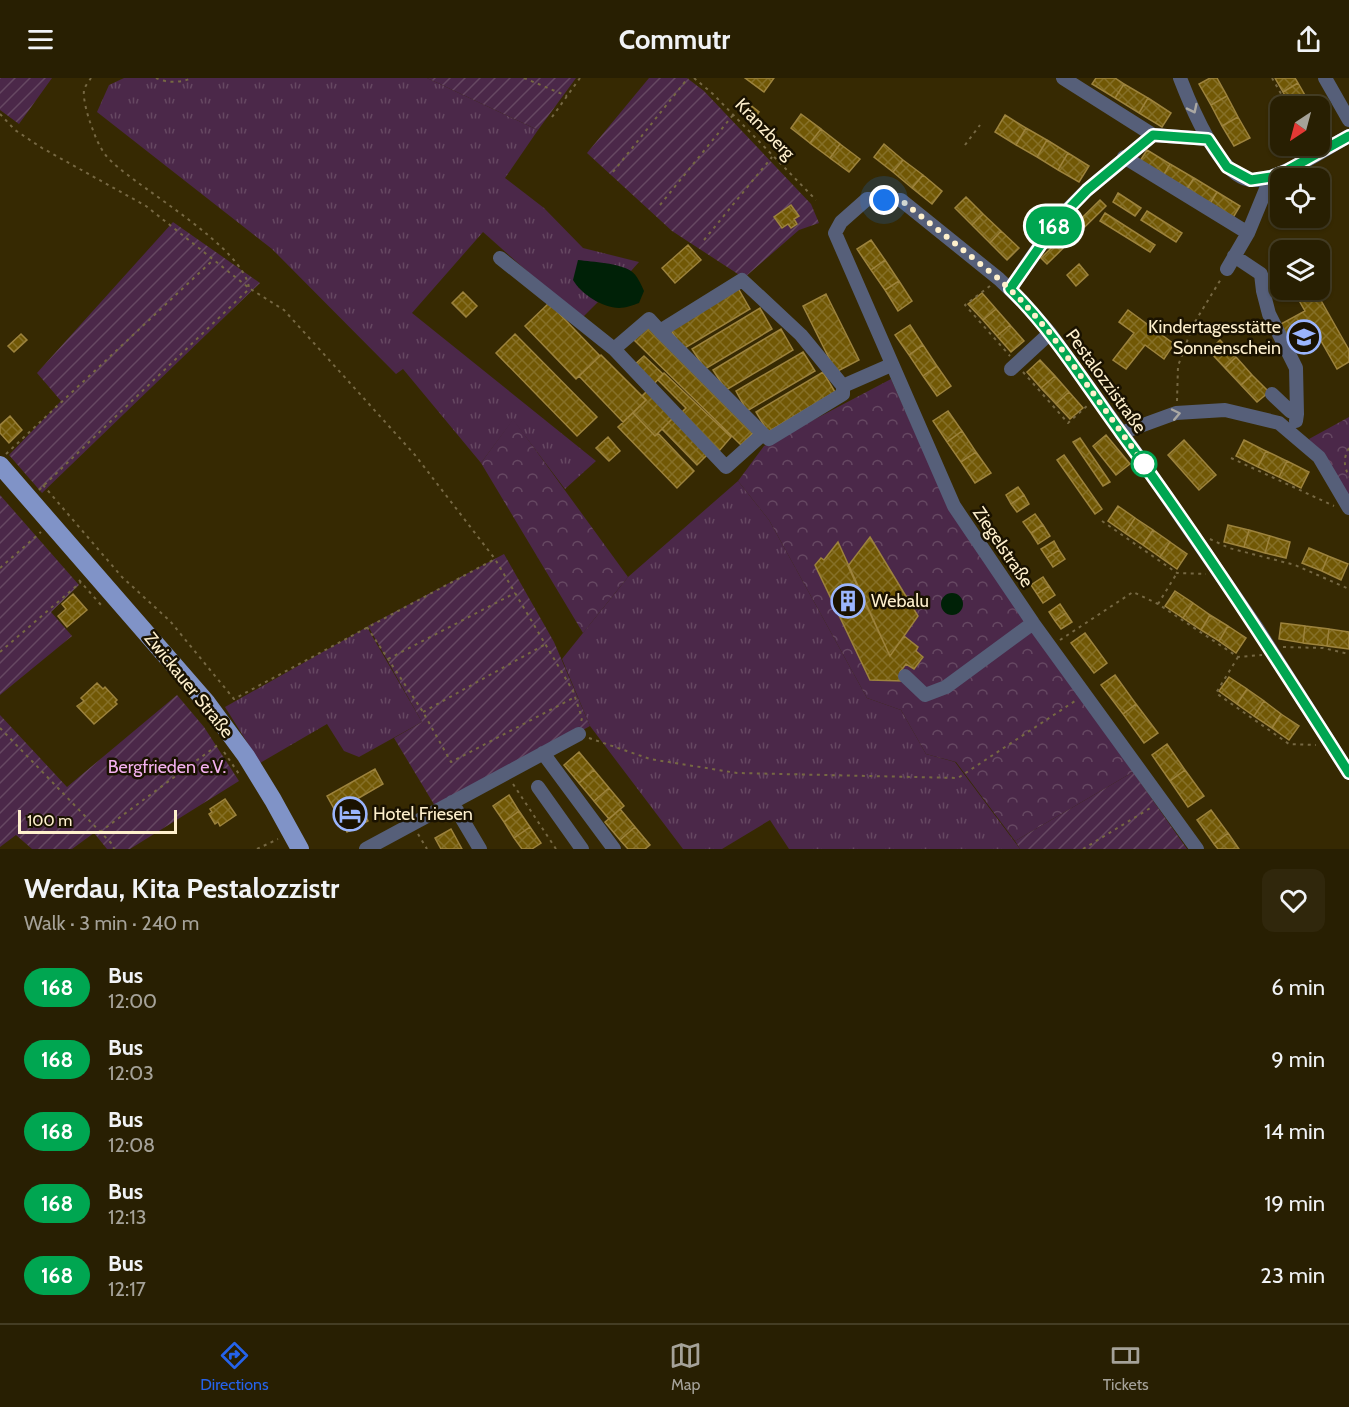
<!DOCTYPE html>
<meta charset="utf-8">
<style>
body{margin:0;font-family:Cabin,sans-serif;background:#30270c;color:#f1f3f6;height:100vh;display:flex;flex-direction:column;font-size:22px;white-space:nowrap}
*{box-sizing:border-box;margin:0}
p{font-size:20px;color:#a5a299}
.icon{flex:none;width:33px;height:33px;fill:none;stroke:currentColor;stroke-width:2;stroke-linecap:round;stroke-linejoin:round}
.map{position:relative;height:771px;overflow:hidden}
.sheet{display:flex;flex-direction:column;background:#281f02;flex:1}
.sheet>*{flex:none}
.badge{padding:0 12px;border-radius:20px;font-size:21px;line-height:39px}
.needle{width:39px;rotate:216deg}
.controls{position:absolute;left:1270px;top:18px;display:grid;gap:12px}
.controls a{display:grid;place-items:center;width:60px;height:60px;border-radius:12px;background:#281f02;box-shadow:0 2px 4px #0004,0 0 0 2px #443d24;font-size:30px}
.scale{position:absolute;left:18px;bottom:15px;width:159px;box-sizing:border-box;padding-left:6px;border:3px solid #fef0cd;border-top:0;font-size:16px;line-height:21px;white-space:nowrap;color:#fef0cd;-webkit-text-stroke:4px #1a1200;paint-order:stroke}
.you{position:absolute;width:30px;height:30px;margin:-15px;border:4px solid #fff;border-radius:50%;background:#1a73e8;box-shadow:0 0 0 9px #1a73e833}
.map>.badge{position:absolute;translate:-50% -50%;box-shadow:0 0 0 3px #fff}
.round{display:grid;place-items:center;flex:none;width:63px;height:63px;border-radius:12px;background:#30270c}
.headline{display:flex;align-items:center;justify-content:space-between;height:102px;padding:0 24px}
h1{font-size:28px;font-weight:800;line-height:45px}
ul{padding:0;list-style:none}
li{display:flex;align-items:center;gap:18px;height:72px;padding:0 24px}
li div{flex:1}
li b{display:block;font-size:22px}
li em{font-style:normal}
li .badge{min-width:66px;font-weight:700;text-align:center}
header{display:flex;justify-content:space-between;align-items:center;height:78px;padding:0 24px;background:#281f02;font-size:27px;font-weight:800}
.menu{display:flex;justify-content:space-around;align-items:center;height:84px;border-top:2px solid #443d24;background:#281f02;font-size:16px;color:#a5a299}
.menu a{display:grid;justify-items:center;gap:3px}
.menu .on{color:#2563eb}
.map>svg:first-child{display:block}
</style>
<header><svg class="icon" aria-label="menu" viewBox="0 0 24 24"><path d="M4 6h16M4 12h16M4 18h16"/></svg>Commutr<svg class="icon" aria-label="share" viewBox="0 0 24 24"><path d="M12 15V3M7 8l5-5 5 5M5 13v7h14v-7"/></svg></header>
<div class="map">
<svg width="1349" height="771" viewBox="0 0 1349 771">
<defs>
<pattern id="grass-tufts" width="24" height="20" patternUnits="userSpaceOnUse" patternTransform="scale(1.5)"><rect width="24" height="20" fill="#4b2849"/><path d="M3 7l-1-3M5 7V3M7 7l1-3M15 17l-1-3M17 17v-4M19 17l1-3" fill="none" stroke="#664862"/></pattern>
<pattern id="forest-crowns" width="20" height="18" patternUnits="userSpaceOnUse" patternTransform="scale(1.5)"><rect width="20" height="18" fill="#4b2849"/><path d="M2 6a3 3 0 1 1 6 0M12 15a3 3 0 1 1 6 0" fill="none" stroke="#664862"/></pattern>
<pattern id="garden-furrows" width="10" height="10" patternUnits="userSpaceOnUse" patternTransform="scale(1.5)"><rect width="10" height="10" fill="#4b2849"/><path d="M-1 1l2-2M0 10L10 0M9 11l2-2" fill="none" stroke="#664862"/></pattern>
<pattern id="building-cross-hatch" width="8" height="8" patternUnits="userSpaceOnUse" patternTransform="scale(1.5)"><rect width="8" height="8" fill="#715805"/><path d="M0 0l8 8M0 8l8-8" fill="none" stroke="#867028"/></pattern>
</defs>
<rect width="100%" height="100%" fill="#362902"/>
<path fill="url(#grass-tufts)" d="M124,0H427L538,52L505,100L544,130L583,170L639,184L631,193L603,185L578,209L598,224L581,241L483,154L412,235L596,383L565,411L513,342L481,385L403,291L396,296L272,171L97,34L109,7Z
M738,403L769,442L867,620L901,632L926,676L955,684L1020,771H789L770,742L722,771H683L590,648L562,581L628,499Z
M367,549L422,644L359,679L344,673L327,646L260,685L225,629Z"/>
<path fill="url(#forest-crowns)" d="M891,301L950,433L1133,694L1015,763L956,684L926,676L901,632L867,620L769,442L738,403L764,368Z
M1349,339V425L1309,361Z
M513,341L628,499L583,555L481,385Z"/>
<path fill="url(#garden-furrows)" d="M0,0H52L19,46L0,32Z
M427,0H576L538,52Z
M649,0H687L704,13L811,126L819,145L799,152L744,200L672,153L587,75Z
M173,144L260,205L42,415L9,377L61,323L37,295Z
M0,417L79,507L51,534L72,558L0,617Z
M504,476L554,564L590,648L438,733L394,660L422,644L368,548Z
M177,617L204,649L239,703L130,771H107L94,755L72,771H32L16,757L0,769V637L67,709Z
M1133,694L1187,771H1020L1015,763Z"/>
<path fill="#002107" d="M578,182C593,184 619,185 631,193C637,197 641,206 644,213L639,225C633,227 626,230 619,230C603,230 581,216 573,202Z
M941 526a11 11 0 1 1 22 0a11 11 0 1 1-22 0Z"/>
<path fill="url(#building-cross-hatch)" stroke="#9d833d" stroke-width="1.5" d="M745,0H774L764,14Z
M1096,0H1115L1124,6L1115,20L1092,6Z
M1210,0H1217L1227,18L1211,27L1199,6Z
M1275,0H1295L1298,5L1283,14Z
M1298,5L1310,26L1306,28H1291L1283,14Z
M1124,6L1148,20L1139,35L1115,20Z
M1227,18L1238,39L1222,48L1211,27Z
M1148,20L1171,35L1162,49L1139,35Z
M744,22L759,34L754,41L739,28Z
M801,36L821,51L810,65L791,50Z
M1005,37L1026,50L1016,67L995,54Z
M1238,39L1250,60L1234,68L1222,48Z
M1026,50L1047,62L1037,79L1016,67Z
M821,51L840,66L830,80L810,65Z
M1047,62L1068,75L1058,92L1037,79Z
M840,66L860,81L849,94L830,80Z
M884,66L903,82L893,94L874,79Z
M1147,72L1170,86L1162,100L1138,86Z
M1068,75L1089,88L1079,104L1058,92Z
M903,82L923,97L912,110L893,94Z
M1170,86L1194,100L1185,114L1162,100Z
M923,97L942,113L932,126L912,110Z
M1194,100L1217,114L1208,129L1185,114Z
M1217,114L1240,128L1231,143L1208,129Z
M1118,115L1141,130L1135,138L1113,124Z
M966,119L983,136L972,147L955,130Z
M1100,122L1106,128L1047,186L1041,180Z
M791,127L799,138L794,141L797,146L791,150L788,146L782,150L774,139Z
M1147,133L1182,155L1176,164L1141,142Z
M1105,135L1155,167L1150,174L1100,143Z
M983,136L1001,153L990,165L972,147Z
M1001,153L1019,170L1007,182L990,165Z
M871,162L885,182L871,192L857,171Z
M688,167L701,182L675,205L662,190Z
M885,182L899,203L885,212L871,192Z
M1079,186L1088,197L1076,208L1067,197Z
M899,203L912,223L898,233L885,212Z
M738,210L750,231L683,271L670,251Z
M1293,212H1315L1349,272V284L1337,291L1313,249L1288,264L1279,247L1305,233Z
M463,214L477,228L466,239L452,225Z
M982,215L996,231L983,242L968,226Z
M826,216L859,282L836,294L803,228Z
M549,225L600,278L576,301L525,248Z
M760,230L772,251L705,291L692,271Z
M996,231L1010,247L997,258L983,242Z
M1128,232L1174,266L1164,281L1145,267L1126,291L1113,282L1134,255L1119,244Z
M910,247L923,267L909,277L895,257Z
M1010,247L1024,263L1011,274L997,258Z
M647,248L755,353L741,367L634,262Z
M781,251L793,272L726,312L713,292Z
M21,256L27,262L14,274L8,268Z
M515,256L597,339L577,358L496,275Z
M1220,262L1236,279L1225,290L1209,273Z
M923,267L937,288L923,298L909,277Z
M803,274L815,293L747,333L736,313Z
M601,277L646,322L623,344L579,298Z
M644,278L663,296L652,308L632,289Z
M1236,279L1252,297L1241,307L1225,290Z
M1040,282L1055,298L1041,310L1027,294Z
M937,288L951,308L937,318L923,298Z
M823,294L835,314L768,354L756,334Z
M664,295L731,359L719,373L680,336L686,330L658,302Z
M1252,297L1269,314L1257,324L1241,307Z
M1055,298L1069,314L1056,326L1041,310Z
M647,313L673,340L655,358L633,335L646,322L642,318Z
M1069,314L1083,330L1070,341L1056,326Z
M948,333L962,353L947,364L933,343Z
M633,335L655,358L658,355L694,393L677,410L618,349Z
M10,338L22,352L9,365L0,355V347Z
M673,340L708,376L697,387L662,351Z
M962,353L976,374L961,384L947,364Z
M1106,357L1130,386L1116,397L1093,368Z
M608,359L620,373L609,383L596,370Z
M1080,360L1110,404L1103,408L1073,364Z
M1184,362L1216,397L1199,412L1168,377Z
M1244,362L1266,373L1258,389L1236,378Z
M1266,373L1287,383L1279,399L1258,389Z
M976,374L991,395L975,405L961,384Z
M1064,377L1102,431L1095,436L1057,382Z
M1287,383L1309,394L1301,410L1279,399Z
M1018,409L1024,417L1011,426L1006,417Z
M1024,417L1029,426L1017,434L1011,426Z
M1118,428L1135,440L1125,455L1108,443Z
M1035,436L1043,447L1031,455L1023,444Z
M1135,440L1153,452L1143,467L1125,455Z
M1043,447L1050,458L1038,466L1031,455Z
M1228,447L1249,452L1244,469L1224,464Z
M1153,452L1170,464L1160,479L1143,467Z
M1249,452L1270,458L1265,475L1244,469Z
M1270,458L1290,464L1286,480L1265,475Z
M870,459L918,538L890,578L848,488Z
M1054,463L1059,472L1047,480L1041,471Z
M838,464L890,578L904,558L918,569L916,573L923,579L914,591L906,586L900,594L903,603L870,602L815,487L821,480L824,482Z
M1170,464L1187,476L1177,491L1160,479Z
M1309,470L1328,478L1322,493L1302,485Z
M1059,472L1065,481L1053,489L1047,480Z
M1328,478L1348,486L1341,502L1322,493Z
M1043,499L1049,508L1037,516L1031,507Z
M1049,508L1055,517L1043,525L1037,516Z
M1175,513L1193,525L1183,540L1165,528Z
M73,516L87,532L67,549L58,538L66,531L62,526Z
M1193,525L1210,537L1201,552L1183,540Z
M1060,526L1066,535L1055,543L1049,534Z
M1066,535L1072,544L1061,551L1055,543Z
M1210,537L1228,548L1219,563L1201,552Z
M1281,545L1305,548L1303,565L1279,561Z
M1228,548L1246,560L1236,575L1219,563Z
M1305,548L1329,551L1327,568L1303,565Z
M1329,551L1349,554V571L1327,568Z
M1085,555L1107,585L1094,595L1071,565Z
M1115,597L1136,626L1123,636L1101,607Z
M1229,599L1247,611L1237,626L1219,613Z
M97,605L103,611L105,609L117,622L115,624L117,626L94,646L77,628L84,623L81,620Z
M1247,611L1264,623L1254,638L1237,626Z
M1264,623L1281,636L1272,650L1254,638Z
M1136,626L1158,655L1144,665L1123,636Z
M1281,636L1299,648L1289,662L1272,650Z
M1167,666L1185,692L1170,703L1152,677Z
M579,674L594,692L579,705L564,687Z
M375,691L383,706L357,721L368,743L347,754L327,718Z
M594,692L609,710L594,723L579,705Z
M1185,692L1204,718L1188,729L1170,703Z
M609,710L624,728L609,741L594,723Z
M509,717L519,733L504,744L493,728Z
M225,721L236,737L220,748L218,744L215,746L209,736L212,734L210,731Z
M620,731L635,749L620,762L605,744Z
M1211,732L1228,755L1214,766L1197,742Z
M519,733L530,749L514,760L504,744Z
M530,749L541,765L532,771H522L514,760Z
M635,749L650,767L645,771H628L620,762Z
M451,751L462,771H441L435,760Z
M1228,755L1239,771H1218L1214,766Z"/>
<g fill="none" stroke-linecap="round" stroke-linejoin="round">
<path stroke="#766843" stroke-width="2" stroke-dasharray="3 4.5" stroke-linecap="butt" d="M91,0C89,3 85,8 84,12C83,21 87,35 90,44C95,58 100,73 112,84C143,113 244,170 249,210
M156,0C165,5 183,5 191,0
M524,0L567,18
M694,0L713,16L816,122
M1272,0L1288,28
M0,36L15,52L42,70L146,128L249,210L284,232L415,377L495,481L573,613L582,640L581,644
M552,39L580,0
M965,67L980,47
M613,94L688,0
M660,127L733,37
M704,162L772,79
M990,208L965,227L1010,278
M1023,294L1068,345L1087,328
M1177,323L1178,288L1193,247L1221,201
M1349,370C1343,380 1344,388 1349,399
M6,376L212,183
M1231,380L1334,428
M43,407L122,499L170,543L234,621L495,481
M39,412L249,211
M1102,443L1177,495L1206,496
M1210,461L1229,470L1295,487L1349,511
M0,490L41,454
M79,502L101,527
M1158,526L1177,495
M367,549L423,634L451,684L575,619
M1060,562L1133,514L1158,526L1238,579L1262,577
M1283,569L1323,570L1349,576
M0,574L81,504
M1238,579L1216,615L1289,666L1316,667
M388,581L515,515
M423,634L544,567
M0,650L112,766L114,771
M589,660L650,681L737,695L958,700L1075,623
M224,674L239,696
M513,706L556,771
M100,754L219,666
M418,756L427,771
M257,771L278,761
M1083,771L1152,729"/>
<path stroke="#565f79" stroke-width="14" d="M1063,0L1153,57
M1180,0C1190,26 1220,101 1252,102C1278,103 1325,71 1349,58
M1325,0L1349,42
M1124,79L1248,155
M1234,178L1261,196L1263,213L1269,236L1296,290L1297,336
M500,180L614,271L726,389L763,356L660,253L742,202L801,257L843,308L891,287
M1227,191L1248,155L1271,99
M1010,211L1058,141L1087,112L1153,57L1208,61
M614,271L649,241L660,253
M1011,291L1050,255
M1272,316L1290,333L1297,336L1296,343
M1121,355L1176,335L1225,332L1279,345L1319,379L1349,430
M763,356L769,361L843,316V308
M905,598L925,617L946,609L1033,545
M543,675L614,771
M538,709L582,771
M452,724L480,771
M366,771L579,656
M1197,771L1033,545L954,428L835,155L841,144L867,121L901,122L999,201L1023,224L1050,255L1144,386L1257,550L1349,695"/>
<path stroke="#8093c7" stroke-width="18" d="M0,387L207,625L246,678L273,722L300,771"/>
</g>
<defs><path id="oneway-chevron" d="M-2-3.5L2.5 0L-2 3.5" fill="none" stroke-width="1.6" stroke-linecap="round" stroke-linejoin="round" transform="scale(1.5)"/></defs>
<g stroke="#aaa8a3">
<use href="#oneway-chevron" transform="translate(1193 31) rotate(64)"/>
<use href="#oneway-chevron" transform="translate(1176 336) rotate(-12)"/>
</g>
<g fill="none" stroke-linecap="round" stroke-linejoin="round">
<g stroke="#fff" stroke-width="14">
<path id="line" d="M1349,58L1286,93L1271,99L1251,102L1227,89L1208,61L1153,57L1087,112L1059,141L1010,211C1054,254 1085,306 1121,355C1202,465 1276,580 1349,695"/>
</g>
<use href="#line" stroke="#00a651" stroke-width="9"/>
<path stroke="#fef0cd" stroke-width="6" stroke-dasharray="0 10.8" d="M884,122H901L999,201L1023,224L1050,255L1144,386"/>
</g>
<defs>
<g id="school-ring" transform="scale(1.725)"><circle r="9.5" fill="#1a1200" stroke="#9bb5fd" stroke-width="1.5"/><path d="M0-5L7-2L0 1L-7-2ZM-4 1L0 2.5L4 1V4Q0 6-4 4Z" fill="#9bb5fd"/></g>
<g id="building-ring" transform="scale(1.725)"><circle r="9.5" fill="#1a1200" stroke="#9bb5fd" stroke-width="1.5"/><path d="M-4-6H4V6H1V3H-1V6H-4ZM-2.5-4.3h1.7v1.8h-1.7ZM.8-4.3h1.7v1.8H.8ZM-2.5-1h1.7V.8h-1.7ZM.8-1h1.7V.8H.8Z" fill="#9bb5fd"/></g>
<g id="hotel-ring" transform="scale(1.725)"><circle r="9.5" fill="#1a1200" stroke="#9bb5fd" stroke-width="1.5"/><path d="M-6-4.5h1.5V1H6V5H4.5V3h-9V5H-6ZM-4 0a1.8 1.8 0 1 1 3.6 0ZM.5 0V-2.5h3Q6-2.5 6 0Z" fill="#9bb5fd"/></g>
</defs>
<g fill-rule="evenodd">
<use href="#school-ring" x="1304" y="259"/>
<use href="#building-ring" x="848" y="523"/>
<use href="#hotel-ring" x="350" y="736"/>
</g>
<circle fill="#fff" stroke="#00a651" stroke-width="3" cx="1144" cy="386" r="12"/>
<g text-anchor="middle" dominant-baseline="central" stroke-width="5" stroke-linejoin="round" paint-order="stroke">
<g font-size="18" fill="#fef0cd" stroke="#1a1200">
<text transform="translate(765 51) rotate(46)">Kranzberg</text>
<text transform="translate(1106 303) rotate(54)">Pestalozzistraße</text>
<text transform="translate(1003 469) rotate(56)">Ziegelstraße</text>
<text transform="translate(189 607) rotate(51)">Zwickauer Straße</text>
</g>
<g font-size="18" fill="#fef0cd" stroke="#1a1200" text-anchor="start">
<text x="1281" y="249" text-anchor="end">Kindertagesstätte<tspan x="1281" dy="21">Sonnenschein</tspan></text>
<text x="871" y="523">Webalu</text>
<text x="373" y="736">Hotel Friesen</text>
</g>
<g font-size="18" fill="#f4b1ef" stroke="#1a1200">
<text x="167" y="689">Bergfrieden e.V.</text>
</g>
</g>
</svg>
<div class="controls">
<a><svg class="needle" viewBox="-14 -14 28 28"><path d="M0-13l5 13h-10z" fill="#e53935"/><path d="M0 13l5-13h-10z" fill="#a5a299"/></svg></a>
<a><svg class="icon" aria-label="locate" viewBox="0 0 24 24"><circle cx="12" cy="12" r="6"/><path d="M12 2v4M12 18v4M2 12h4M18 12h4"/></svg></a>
<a><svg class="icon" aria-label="layers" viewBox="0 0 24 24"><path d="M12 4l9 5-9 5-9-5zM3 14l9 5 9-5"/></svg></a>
</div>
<div class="scale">100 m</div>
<div class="you" style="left:884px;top:122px"></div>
<b class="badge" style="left:1054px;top:148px;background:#00a651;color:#fff">168</b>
</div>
<section class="sheet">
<div class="headline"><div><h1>Werdau, Kita Pestalozzistr</h1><p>Walk · 3 min · 240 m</p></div><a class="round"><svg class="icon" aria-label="heart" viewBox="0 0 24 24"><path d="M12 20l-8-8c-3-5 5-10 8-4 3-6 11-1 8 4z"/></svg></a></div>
<ul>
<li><span class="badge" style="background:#00a651;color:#fff">168</span><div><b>Bus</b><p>12:00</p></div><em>6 min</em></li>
<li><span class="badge" style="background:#00a651;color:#fff">168</span><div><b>Bus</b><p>12:03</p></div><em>9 min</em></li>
<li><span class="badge" style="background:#00a651;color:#fff">168</span><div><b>Bus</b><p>12:08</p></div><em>14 min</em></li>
<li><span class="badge" style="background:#00a651;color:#fff">168</span><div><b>Bus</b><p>12:13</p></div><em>19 min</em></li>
<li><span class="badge" style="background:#00a651;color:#fff">168</span><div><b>Bus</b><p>12:17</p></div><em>23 min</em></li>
</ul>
</section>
<nav class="menu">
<a class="on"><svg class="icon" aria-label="directions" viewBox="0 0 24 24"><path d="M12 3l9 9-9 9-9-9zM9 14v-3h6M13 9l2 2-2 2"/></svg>Directions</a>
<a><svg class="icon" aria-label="map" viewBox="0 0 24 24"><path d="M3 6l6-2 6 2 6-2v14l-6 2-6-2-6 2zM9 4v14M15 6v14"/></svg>Map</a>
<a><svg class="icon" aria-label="tickets" viewBox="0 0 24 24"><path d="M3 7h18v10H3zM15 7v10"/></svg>Tickets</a>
</nav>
